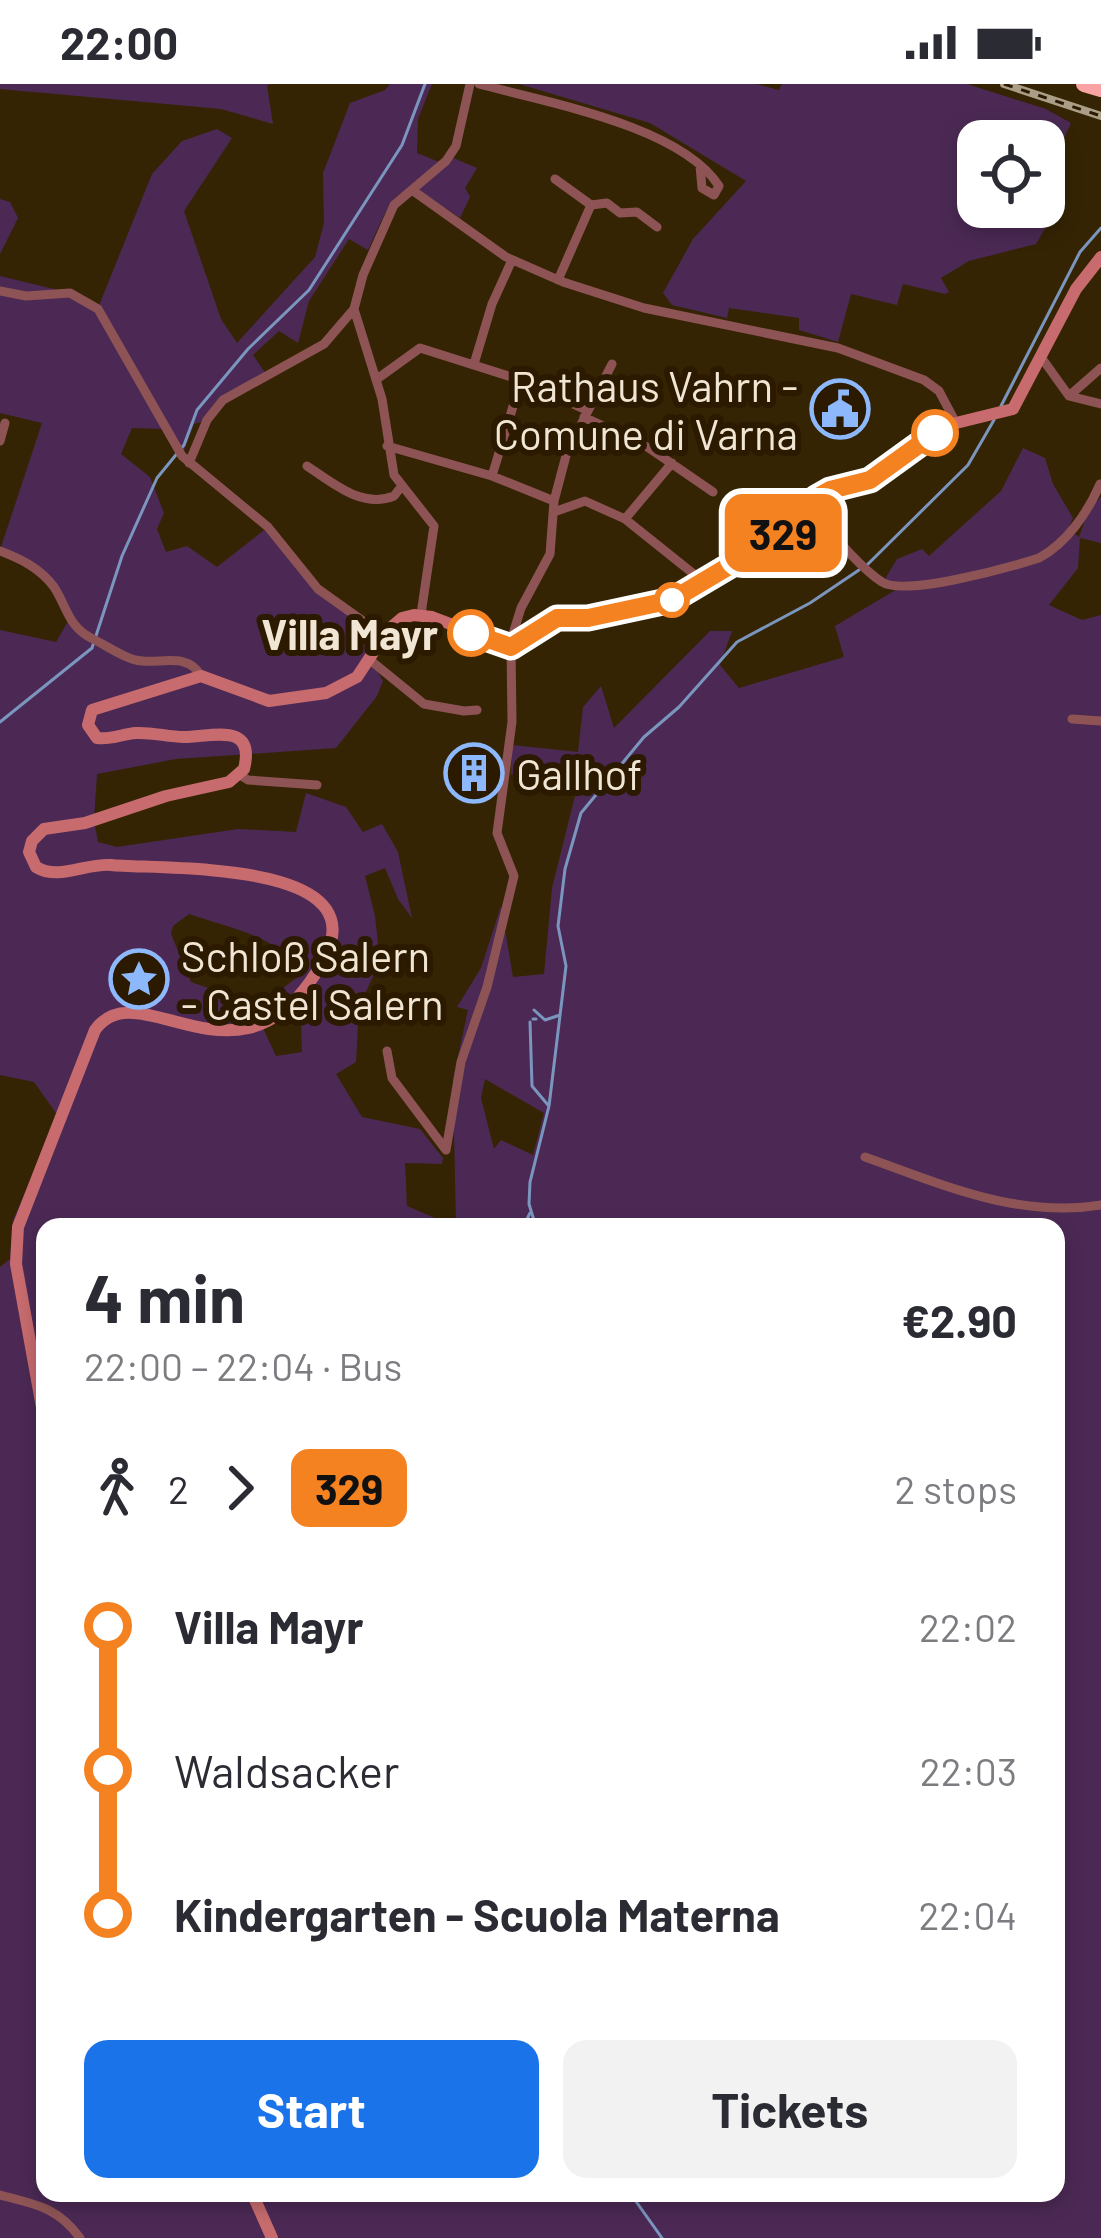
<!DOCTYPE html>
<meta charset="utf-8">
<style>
body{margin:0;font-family:Barlow,sans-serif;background:#f2f2f3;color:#2b2b33;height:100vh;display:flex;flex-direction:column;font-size:45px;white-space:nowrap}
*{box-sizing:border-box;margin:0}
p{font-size:39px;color:#7c7c81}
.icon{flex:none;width:66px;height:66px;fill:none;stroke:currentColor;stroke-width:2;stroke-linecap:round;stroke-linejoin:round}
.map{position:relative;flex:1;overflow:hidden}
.side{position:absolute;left:36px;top:1134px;width:1029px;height:984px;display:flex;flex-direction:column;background:#fff;border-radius:24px;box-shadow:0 6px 18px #0003}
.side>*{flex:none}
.badge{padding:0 24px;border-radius:18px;font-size:42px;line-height:78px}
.controls{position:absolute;left:957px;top:36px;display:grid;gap:24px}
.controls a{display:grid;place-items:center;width:108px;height:108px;border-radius:24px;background:#fff;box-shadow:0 6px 18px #0003;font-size:60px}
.map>.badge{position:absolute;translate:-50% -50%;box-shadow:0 0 0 6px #fff}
.legs{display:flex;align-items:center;gap:18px;height:132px;padding:0 48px;font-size:39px}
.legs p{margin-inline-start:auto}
.overview{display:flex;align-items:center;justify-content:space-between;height:204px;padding:0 48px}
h1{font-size:66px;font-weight:700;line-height:90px}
.cta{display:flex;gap:24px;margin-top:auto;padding:24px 48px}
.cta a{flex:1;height:138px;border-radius:24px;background:#1a73e8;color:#fff;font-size:48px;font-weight:700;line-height:138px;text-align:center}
.cta a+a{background:#f2f2f3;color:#2b2b33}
ul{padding:0 48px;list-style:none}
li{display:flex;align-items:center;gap:42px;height:144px;font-size:45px}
li i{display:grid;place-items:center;width:18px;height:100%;margin:0 15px;background:currentColor}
li i::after{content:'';width:30px;height:30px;margin:-15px;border:9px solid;border-radius:50%;background:#fff}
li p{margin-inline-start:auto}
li:first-child i{background:linear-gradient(#0000 50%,currentColor 0)}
li:last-child i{background:linear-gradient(currentColor 50%,#0000 0)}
.status{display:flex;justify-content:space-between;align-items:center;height:84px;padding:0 60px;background:#fff;direction:ltr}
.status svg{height:33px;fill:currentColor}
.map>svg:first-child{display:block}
</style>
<div class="status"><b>22:00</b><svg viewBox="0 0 49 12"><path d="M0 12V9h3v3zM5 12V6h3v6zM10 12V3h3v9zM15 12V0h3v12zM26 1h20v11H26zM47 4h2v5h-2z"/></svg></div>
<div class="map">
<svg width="1101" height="2154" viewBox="0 0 1101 2154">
<rect width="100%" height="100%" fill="#352404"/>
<path fill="#4b2954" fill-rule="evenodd" d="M0,0H270L267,2L273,40L221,25L0,5Z
M390,0H432L418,35L417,69L439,78L451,73L477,84L465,104L470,113L460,134C397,90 398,101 368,166L349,155L309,217L298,259L279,247L253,271L268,293L241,303L207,336L194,340L182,372L163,345L132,344L121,370L150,393L164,429L157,445L166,468L187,462L217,483L268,443L318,505L384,552L371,576L383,597L377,612L336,664L176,675L97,690L94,736L98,758L117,763L238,745L296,748L306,709L346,723L363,748L382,740L398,768L412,834L398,815L385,784L365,792L375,832L380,877L359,923L356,978L336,990L362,1033L420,1045L443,1074L442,1080L405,1079L407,1122L435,1134L434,1143H45V2109H1056V1143H456L453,995L468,926L457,923L481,884L501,822L513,893L544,890L552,804L577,704L576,700L533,688L528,694L511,690L512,661L578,668L583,623L601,602L614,644L710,547H732L720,581L739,604L844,573L835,542L899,504L885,495L897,475L922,465L929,472L1001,407L1023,364L1045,374L1053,400L1073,434L1068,445L1079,453L1089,425L1101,413V459L1080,454L1078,484L1049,521L1082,536L1101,531V2154H0V1183L10,1175L13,1136L58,1032L34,998L0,991V546L56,558L70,534C57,498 36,479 1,463L42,339L0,329V192L70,209L98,224L152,90L182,57L217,45L232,54L184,127L221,235L237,259L315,173L324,139L323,89L350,19L385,6ZM189,830C226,843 282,853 303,889L259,922L191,898L171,850L173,842ZM300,914L302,968L276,972L262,942ZM485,995L544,1029L533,1071L501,1056L494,1065L481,1014Z
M519,0H756L779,6L782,0H967L1046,25L1071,39L1044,98V57H978V123H1032L1029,132L1047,141L1036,160L969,177L941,194L949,208L945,210L903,200L897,221L851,210L838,258L799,246V234L729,224L727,234L672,221L663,209L693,155L746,97L650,39Z
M0,115L10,118L18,134L0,170Z"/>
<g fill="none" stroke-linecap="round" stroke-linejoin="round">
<path stroke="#7b96be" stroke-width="3" d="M1001,322L1080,168L1101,144
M867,481L968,381L994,336
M0,638L92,564L122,472L157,394L184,361L197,326L248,265L309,206L402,61L425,0
M534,926L545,936L560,931
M533,935H536
M530,938L532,1002L548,1021
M523,1143L530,1129
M536,1143L529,1120L530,1098L549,1022L566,882L558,842L565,785L581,729L644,653L679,623L737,558L810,519L859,486
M630,2109L662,2154"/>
<path stroke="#8e5455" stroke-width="9" d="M479,0C545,18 681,42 719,102L714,111L702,104L700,82
M555,95L591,121L558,196
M412,106L506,173L563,198L644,224L838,264L924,296L939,307L956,339
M591,121L607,119L620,129L637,128L657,143
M0,207L26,212L70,209L98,225L182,372L268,443L318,505L384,552
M1041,273L1069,312L1101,320
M474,280L492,220L512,176
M377,295L420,264L521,296L586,326
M1069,312L1101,284
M584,333L649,364L713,408
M0,357L5,339
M387,362L492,392L554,417
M189,379L207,336L223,316L324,260L354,225
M307,382C333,399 362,425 394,412L401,403
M492,392L521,296
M554,428L585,417L625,435L672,379
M800,433C842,450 850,477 882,498C904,513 1011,483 1039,474C1067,459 1088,428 1100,400
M625,435L705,499
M0,467C21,475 40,484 54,503C67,523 68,542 91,554C106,561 126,576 142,577C163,579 189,569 201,592
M421,530L434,442L394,391L382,315L354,225L363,191L394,121L446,77L456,62L470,0
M516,559L512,553L521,524L550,470L554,417L567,368L612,280
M370,576L424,620L464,627L477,626
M1072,635L1101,637
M240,691L248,696L317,701
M387,967L392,994L446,1066
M446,1066L461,978L487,903L514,792L497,749L512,638L511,563
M865,1073C941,1100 1019,1135 1101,1121
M0,2111C34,2120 58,2123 80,2154"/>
<path stroke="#c76b6e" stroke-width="12" d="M45,1340L16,1180L18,1143L95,946C140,883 244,1024 324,875C378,775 162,786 111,781C85,779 59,797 36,783L29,768L32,757L44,745L85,739L166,712L229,698L244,685C256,637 211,653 184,653C168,653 152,648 136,649C122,650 111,656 97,654L88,641L92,626L201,592L269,617L326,609L357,593L388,546L402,534L414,531L432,533L511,563L557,534H588L672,516L766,461L830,406L870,396L932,351L956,339L1013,325L1076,205L1101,173
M252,2109L272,2154"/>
<path stroke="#faa3a4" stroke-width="16" d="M1084,0L1101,5"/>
<g stroke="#ab9e87" stroke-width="8">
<path id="rail" d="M1004,0L1101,32"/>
</g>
<use href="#rail" stroke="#2b1a00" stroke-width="3" stroke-dasharray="9" stroke-linecap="butt"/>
</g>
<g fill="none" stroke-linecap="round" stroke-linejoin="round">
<g stroke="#fff" stroke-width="27">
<path id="line-1" d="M471,549L511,563L557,534H588L672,516L766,460L794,441L816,414L830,406L870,396L935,349"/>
</g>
<use href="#line-1" stroke="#f58220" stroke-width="18"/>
</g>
<defs>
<g id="civic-ring" transform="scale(3)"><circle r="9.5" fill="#2b1a00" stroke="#8db9fc" stroke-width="1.5"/><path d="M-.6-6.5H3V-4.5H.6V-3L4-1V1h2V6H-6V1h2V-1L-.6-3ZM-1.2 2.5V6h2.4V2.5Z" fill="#8db9fc"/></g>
<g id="building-ring" transform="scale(3)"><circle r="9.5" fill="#2b1a00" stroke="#8db9fc" stroke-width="1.5"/><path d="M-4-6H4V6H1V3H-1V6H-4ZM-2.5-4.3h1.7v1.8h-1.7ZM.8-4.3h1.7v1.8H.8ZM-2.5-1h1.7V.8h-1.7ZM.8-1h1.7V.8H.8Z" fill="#8db9fc"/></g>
<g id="sight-ring" transform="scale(3)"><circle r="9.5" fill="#2b1a00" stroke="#8db9fc" stroke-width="1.5"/><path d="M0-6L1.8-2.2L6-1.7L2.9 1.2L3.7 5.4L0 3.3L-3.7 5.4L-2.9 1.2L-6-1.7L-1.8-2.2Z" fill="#8db9fc"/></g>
</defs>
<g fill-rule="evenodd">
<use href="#civic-ring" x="840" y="325"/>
<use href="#building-ring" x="474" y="689"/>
<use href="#sight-ring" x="139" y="895"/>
</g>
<g fill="#fff" stroke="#f58220" stroke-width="6">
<circle cx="935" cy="349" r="21"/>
<circle cx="672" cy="516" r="15"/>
<circle cx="471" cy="549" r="21"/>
</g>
<g text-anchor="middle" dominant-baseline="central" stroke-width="12" stroke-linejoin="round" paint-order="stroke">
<g font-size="42" fill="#f1e6d4" stroke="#2b1a00" text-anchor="start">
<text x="798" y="301" text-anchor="end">Rathaus Vahrn -<tspan x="798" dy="48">Comune di Varna</tspan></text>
<text x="516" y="689">Gallhof</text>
<text x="181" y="871">Schloß Salern<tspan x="181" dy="48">- Castel Salern</tspan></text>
</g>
<g font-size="42" font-weight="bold" fill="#f1e6d4" stroke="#2b1a00" text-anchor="end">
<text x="438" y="549">Villa Mayr</text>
</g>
</g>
</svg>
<div class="controls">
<a><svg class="icon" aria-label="locate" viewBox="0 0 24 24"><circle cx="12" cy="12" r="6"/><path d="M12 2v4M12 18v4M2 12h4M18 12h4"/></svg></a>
</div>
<b class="badge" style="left:783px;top:449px;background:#f58220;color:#111">329</b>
<section class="side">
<div class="overview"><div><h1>4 min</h1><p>22:00 – 22:04 · Bus</p></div><b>€2.90</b></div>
<div class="legs"><svg class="icon" aria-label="walk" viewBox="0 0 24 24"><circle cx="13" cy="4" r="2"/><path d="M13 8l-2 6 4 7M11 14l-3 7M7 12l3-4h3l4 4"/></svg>2<svg class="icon" aria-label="forward" viewBox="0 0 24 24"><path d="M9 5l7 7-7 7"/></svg><b class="badge" style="background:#f58220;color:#111">329</b><p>2 stops</p></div>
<ul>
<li><i style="color:#f58220"></i><b>Villa Mayr</b><p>22:02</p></li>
<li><i style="color:#f58220"></i><span>Waldsacker</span><p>22:03</p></li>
<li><i style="color:#f58220"></i><b>Kindergarten - Scuola Materna</b><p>22:04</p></li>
</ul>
<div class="cta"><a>Start</a><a>Tickets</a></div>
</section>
</div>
